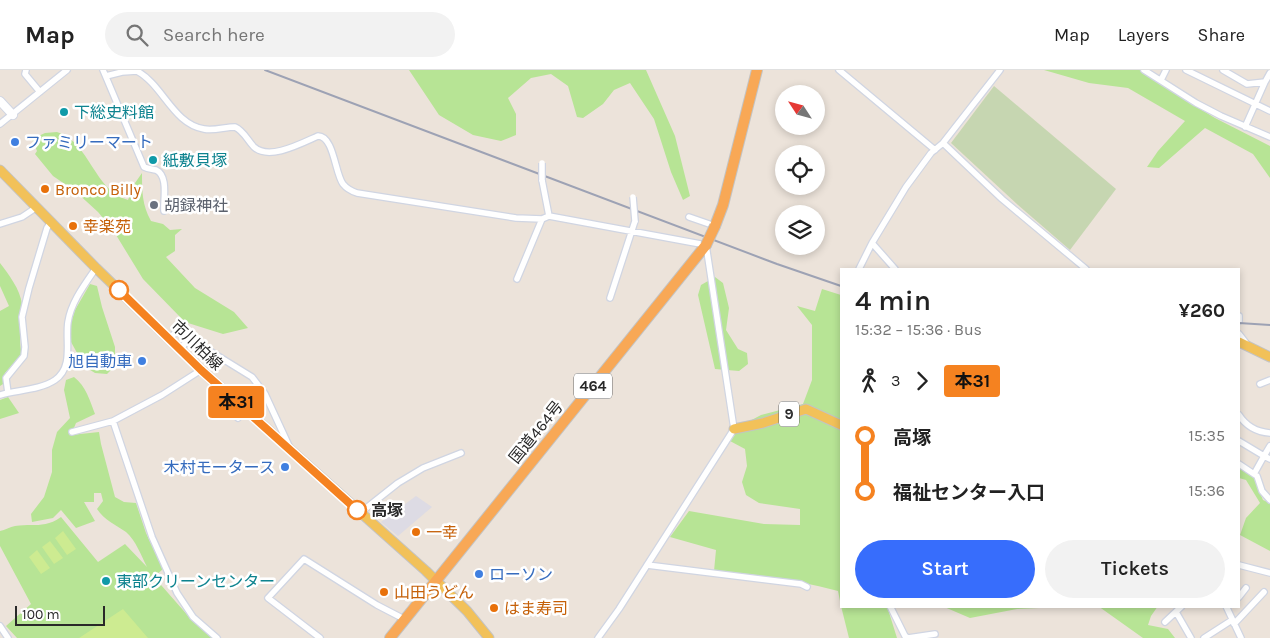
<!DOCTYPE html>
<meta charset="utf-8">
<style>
body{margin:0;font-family:Karla,"Noto Sans JP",sans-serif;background:#f2f2f2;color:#222;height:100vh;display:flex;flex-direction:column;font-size:19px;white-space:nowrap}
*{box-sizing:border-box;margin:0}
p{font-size:16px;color:#767676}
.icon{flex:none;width:28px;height:28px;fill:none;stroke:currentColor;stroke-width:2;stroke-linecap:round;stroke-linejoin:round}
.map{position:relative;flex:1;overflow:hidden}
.side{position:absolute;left:840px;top:198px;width:400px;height:340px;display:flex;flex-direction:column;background:#fff;border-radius:0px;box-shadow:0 2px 8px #0003}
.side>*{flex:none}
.badge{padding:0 10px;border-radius:4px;font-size:18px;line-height:32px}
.needle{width:32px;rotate:306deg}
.fabs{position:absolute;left:775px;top:15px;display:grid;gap:10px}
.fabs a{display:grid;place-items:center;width:50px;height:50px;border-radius:50%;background:#fff;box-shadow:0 2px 8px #0003;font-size:25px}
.scale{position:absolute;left:15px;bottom:12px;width:90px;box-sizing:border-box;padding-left:5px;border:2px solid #292929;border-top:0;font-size:14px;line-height:18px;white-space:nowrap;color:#292929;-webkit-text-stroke:4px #fff;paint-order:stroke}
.map>.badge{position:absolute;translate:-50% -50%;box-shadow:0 0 0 2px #fff}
.legs{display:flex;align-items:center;gap:8px;height:55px;padding:0 15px;font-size:16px}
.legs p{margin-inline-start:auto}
.overview{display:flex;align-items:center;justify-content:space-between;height:85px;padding:0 15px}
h1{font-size:28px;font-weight:600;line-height:38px}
.button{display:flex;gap:10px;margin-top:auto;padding:10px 15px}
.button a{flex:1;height:58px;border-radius:30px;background:#376dfc;color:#fff;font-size:20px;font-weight:600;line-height:58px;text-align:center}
.button a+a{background:#f2f2f2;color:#222}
ul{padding:0 15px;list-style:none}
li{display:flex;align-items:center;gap:18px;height:55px;font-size:19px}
li i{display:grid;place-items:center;width:8px;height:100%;margin:0 6px;background:currentColor}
li i::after{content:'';width:12px;height:12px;margin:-6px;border:4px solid;border-radius:50%;background:#fff}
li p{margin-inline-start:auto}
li:first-child i{background:linear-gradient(#0000 50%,currentColor 0)}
li:last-child i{background:linear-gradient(currentColor 50%,#0000 0)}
header{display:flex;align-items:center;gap:30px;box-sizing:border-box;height:70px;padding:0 25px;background:#fff;border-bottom:1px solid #e0e0e0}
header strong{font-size:24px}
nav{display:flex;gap:28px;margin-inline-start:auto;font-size:18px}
.search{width:350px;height:45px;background:#f2f2f2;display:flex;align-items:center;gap:12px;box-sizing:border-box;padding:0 18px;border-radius:28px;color:#767676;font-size:19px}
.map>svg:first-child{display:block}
</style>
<header>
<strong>Map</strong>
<div class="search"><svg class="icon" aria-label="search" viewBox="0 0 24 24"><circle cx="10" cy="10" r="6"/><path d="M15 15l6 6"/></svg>Search here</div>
<nav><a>Map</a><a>Layers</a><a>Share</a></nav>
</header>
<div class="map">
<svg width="1270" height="568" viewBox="0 0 1270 568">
<rect width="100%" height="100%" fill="#ece3da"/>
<path fill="#dddbe4" d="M416,426L432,437L398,466L381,452Z"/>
<path fill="#b7e495" d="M409,0H646L675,66L690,126L683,130L671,102L654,49L630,13L614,20L603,34L583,48L577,47L568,16L551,4L531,8L508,28L516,44V65L501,71L473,65L439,45Z
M1044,0H1148L1158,13L1215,48L1270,76V108L1253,84L1205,58L1159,98L1147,97L1158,81L1185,51L1128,18L1089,13Z
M57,62C90,72 94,121 128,130L135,113L142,103C142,121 142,135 151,151L163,154L170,160L182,159L175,165V181L166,187L195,218L234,242L248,258L223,264L188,253L182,249L143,209L113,160L98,142L75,121L53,106L35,84L37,81L32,69L45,63Z
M0,193C9,205 20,219 22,234C24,250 17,268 22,284L5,303L3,314L0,316V241L9,236L0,216Z
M715,207L723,213L729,238L726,260L738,279L747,283L748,294L739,301L715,299L698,225L701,215Z
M90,214L97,216L102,237L115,277V296L107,304L95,303L87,298L81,290L71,272V252L75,240Z
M822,219L841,225V536L838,521C797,510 756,504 714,501L716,480L670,467L689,441L764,454L800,455V439L759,433L746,425L742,412L747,396L745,379L730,371L735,364L737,354H744L761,345L803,334L812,310V255L797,236L815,241Z
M74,307C86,316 90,331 95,344L76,353L71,365L99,362L101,374L115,427L124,432L136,433L146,463L163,499L154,507L190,548L213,568H17L6,556L31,534L0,476V461C5,460 10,457 15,456C33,453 44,459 61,447L98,492L125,474L147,497C141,485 136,471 126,462C116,455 104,450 97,439L103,431L101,423H94V432H84L95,451L76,458L61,440L53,448L32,452L31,444L44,427L52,402V380L57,362L70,348L64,320L66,310Z
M8,327L19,343L0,349V330Z
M1239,395L1252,403L1263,430L1270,433V481L1240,465L1246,448L1260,433L1246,410L1239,408Z
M841,536H887L897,568H849Z
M942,536H1083L1017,539L970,548Z
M1098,536H1158L1151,546L1148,555L1168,559L1175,568H1143Z"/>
<path fill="#c6d6b1" d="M994,16L1116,119L1070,180L1018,135L951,73Z"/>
<path fill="#cdeb91" d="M63,461L76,479L67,485L55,468Z
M50,471L63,488L54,494L42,477Z
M37,480L50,498L41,504L29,487Z
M123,539L148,568H79Z"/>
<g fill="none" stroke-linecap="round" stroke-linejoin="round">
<g stroke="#d0d5e2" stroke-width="8">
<path id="minor" d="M26,0L25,4L40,22
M103,0L144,97C148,99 152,99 156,100C169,106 163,130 164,141
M839,0L935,80
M1144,0L1196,33L1221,46L1270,67
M1186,0L1270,41
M1223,0L1247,14L1265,12L1270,3
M106,6L122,2L137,1C163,15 173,54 204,59C214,61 225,57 235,57C244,61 247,70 254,77C269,91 302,73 318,66C334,66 335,104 343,114C347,119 351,121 357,123L516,148L542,149L549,146
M1161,10L1166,0
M0,54L67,0
M1245,57L1265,12
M943,73L1002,129L1086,199
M542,110L549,146L706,175L734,359L619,539L598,568
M689,147L715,156
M0,154L22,147L37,137
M859,199L872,173
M895,199L872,173L906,117L931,83L943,73L1000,0
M517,209L542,149
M610,228L635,151
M1239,246V251
M1239,264L1246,273
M169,269L175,263L179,262L252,307L265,324L289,376
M183,276L189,268
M1260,314L1270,310
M224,322L218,329L238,348
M8,323L6,308L24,286L25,277L22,247L29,218L47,158L51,152
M0,325C17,320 40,320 55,310C74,297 65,271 68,252C71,232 85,214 96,198
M1239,345C1246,356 1257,362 1270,363
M113,351L152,467L177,523L193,547L217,568
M72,362L113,351L162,325L201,300
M1239,371L1264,386L1270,376
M1239,394L1257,406L1262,421L1270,430
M1254,404L1264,386L1270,389
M360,443L398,413L423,398L461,383
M647,495L801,514L807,517
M1239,495L1270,503
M1239,527L1246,518
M890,536L905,566L908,568L935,564
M1226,536L1241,568
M1176,542L1191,568
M1165,552L1182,536
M1234,554L1264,522
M0,556L8,568
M320,568L268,528L304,489L377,535L404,549
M1204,568L1232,550"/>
</g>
<g stroke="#d0d5e2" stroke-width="10">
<path id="tertiary" d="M0,31L13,45"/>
</g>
<g stroke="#c3c3c3" stroke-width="11">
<path id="primary" d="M0,100L96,198L201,300L426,501L467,541L489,568
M1239,272L1270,287
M734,359L763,353L806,339L841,355"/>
</g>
<g stroke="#c3c3c3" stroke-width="12">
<path id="trunk" d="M715,156L723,135L757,0
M390,568L706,175"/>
</g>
<use href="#minor" stroke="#fff" stroke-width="5.5"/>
<use href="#tertiary" stroke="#fff" stroke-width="8"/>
<use href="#primary" stroke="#f2c159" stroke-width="9"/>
<use href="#trunk" stroke="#f8a856" stroke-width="10"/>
<path stroke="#9da2b4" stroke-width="2" d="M265,0L777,194L841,216
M1239,253L1270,255"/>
<g stroke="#d0d5e2" stroke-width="8" stroke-linecap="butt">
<path id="minor-bridge" d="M542,93V110
M633,127L635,151"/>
</g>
<g stroke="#c3c3c3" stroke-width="12" stroke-linecap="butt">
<path id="trunk-bridge" d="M706,175L715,156"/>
</g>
<use href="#minor-bridge" stroke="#fff" stroke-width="5.5"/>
<use href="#trunk-bridge" stroke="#f8a856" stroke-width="10"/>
</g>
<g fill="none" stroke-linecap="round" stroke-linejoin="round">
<g stroke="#fff" stroke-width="11">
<path id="line-1" d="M119,220L201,300L357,440"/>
</g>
<use href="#line-1" stroke="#f58220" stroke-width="8"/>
</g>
<g fill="#0f9aa8" stroke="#fff" stroke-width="2">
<circle cx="64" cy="42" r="5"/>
<circle cx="153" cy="90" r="5"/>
<circle cx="106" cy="511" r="5"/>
</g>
<g fill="#3f7fe0" stroke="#fff" stroke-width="2">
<circle cx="15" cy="72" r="5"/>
<circle cx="142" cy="291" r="5"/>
<circle cx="285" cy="397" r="5"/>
<circle cx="479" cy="504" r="5"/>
</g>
<g fill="#e8710a" stroke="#fff" stroke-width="2">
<circle cx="45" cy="119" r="5"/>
<circle cx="73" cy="156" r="5"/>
<circle cx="416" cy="462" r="5"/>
<circle cx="384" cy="522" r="5"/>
<circle cx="494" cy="538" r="5"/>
</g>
<circle fill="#6b7280" stroke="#fff" stroke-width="2" cx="154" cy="135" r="5"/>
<g fill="#fff" stroke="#f58220" stroke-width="2.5">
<circle cx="119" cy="220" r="9"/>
<circle cx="357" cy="440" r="9"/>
</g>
<g text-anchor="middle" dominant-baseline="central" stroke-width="5" stroke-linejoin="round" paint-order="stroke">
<g fill="#fff" stroke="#696969" stroke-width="1">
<rect x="574" y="303.5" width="38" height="25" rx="4"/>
<rect x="779" y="331.5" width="20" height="25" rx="4"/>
</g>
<g font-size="15" font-weight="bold" fill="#292929">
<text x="593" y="316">464</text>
<text x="789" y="344">9</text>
</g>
<g font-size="16" fill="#0d838f" stroke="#fff" text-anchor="start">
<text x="74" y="42">下総史料館</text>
<text x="163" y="90">紙敷貝塚</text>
<text x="116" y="511">東部クリーンセンター</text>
</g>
<g font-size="16" fill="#366cbe" stroke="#fff" text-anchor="start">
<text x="25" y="72">ファミリーマート</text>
<text x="132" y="291" text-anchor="end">旭自動車</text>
<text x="275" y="397" text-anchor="end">木村モータース</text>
<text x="489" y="504">ローソン</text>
</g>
<g font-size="16" fill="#c56008" stroke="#fff" text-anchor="start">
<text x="55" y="119">Bronco Billy</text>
<text x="83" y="156">幸楽苑</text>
<text x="426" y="462">一幸</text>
<text x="394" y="522">山田うどん</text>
<text x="504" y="538">はま寿司</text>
</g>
<g font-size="16" fill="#5b616d" stroke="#fff" text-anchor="start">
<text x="164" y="135">胡録神社</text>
</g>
<g font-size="16" fill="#292929" stroke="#fff">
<text transform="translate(197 275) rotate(44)">市川柏線</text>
<text transform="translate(536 362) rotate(-51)">国道464号</text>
</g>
<g font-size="16" font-weight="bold" fill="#292929" stroke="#fff" text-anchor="start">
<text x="371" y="440">高塚</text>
</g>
</g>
</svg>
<div class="fabs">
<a><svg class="needle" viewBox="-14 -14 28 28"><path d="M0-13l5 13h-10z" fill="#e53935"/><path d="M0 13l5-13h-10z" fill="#767676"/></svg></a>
<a><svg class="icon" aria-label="locate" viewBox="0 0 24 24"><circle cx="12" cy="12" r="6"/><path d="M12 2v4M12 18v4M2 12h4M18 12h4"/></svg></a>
<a><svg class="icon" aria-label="layers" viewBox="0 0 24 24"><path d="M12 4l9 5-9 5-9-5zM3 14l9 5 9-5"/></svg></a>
</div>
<div class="scale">100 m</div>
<b class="badge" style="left:236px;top:332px;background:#f58220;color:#111">本31</b>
<section class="side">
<div class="overview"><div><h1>4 min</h1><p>15:32 – 15:36 · Bus</p></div><b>¥260</b></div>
<div class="legs"><svg class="icon" aria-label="walk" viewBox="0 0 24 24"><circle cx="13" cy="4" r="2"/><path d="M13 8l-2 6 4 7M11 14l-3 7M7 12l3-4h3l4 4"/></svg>3<svg class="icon" aria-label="forward" viewBox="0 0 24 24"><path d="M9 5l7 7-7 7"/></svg><b class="badge" style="background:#f58220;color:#111">本31</b></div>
<ul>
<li><i style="color:#f58220"></i><b>高塚</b><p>15:35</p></li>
<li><i style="color:#f58220"></i><b>福祉センター入口</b><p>15:36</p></li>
</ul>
<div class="button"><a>Start</a><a>Tickets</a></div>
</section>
</div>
